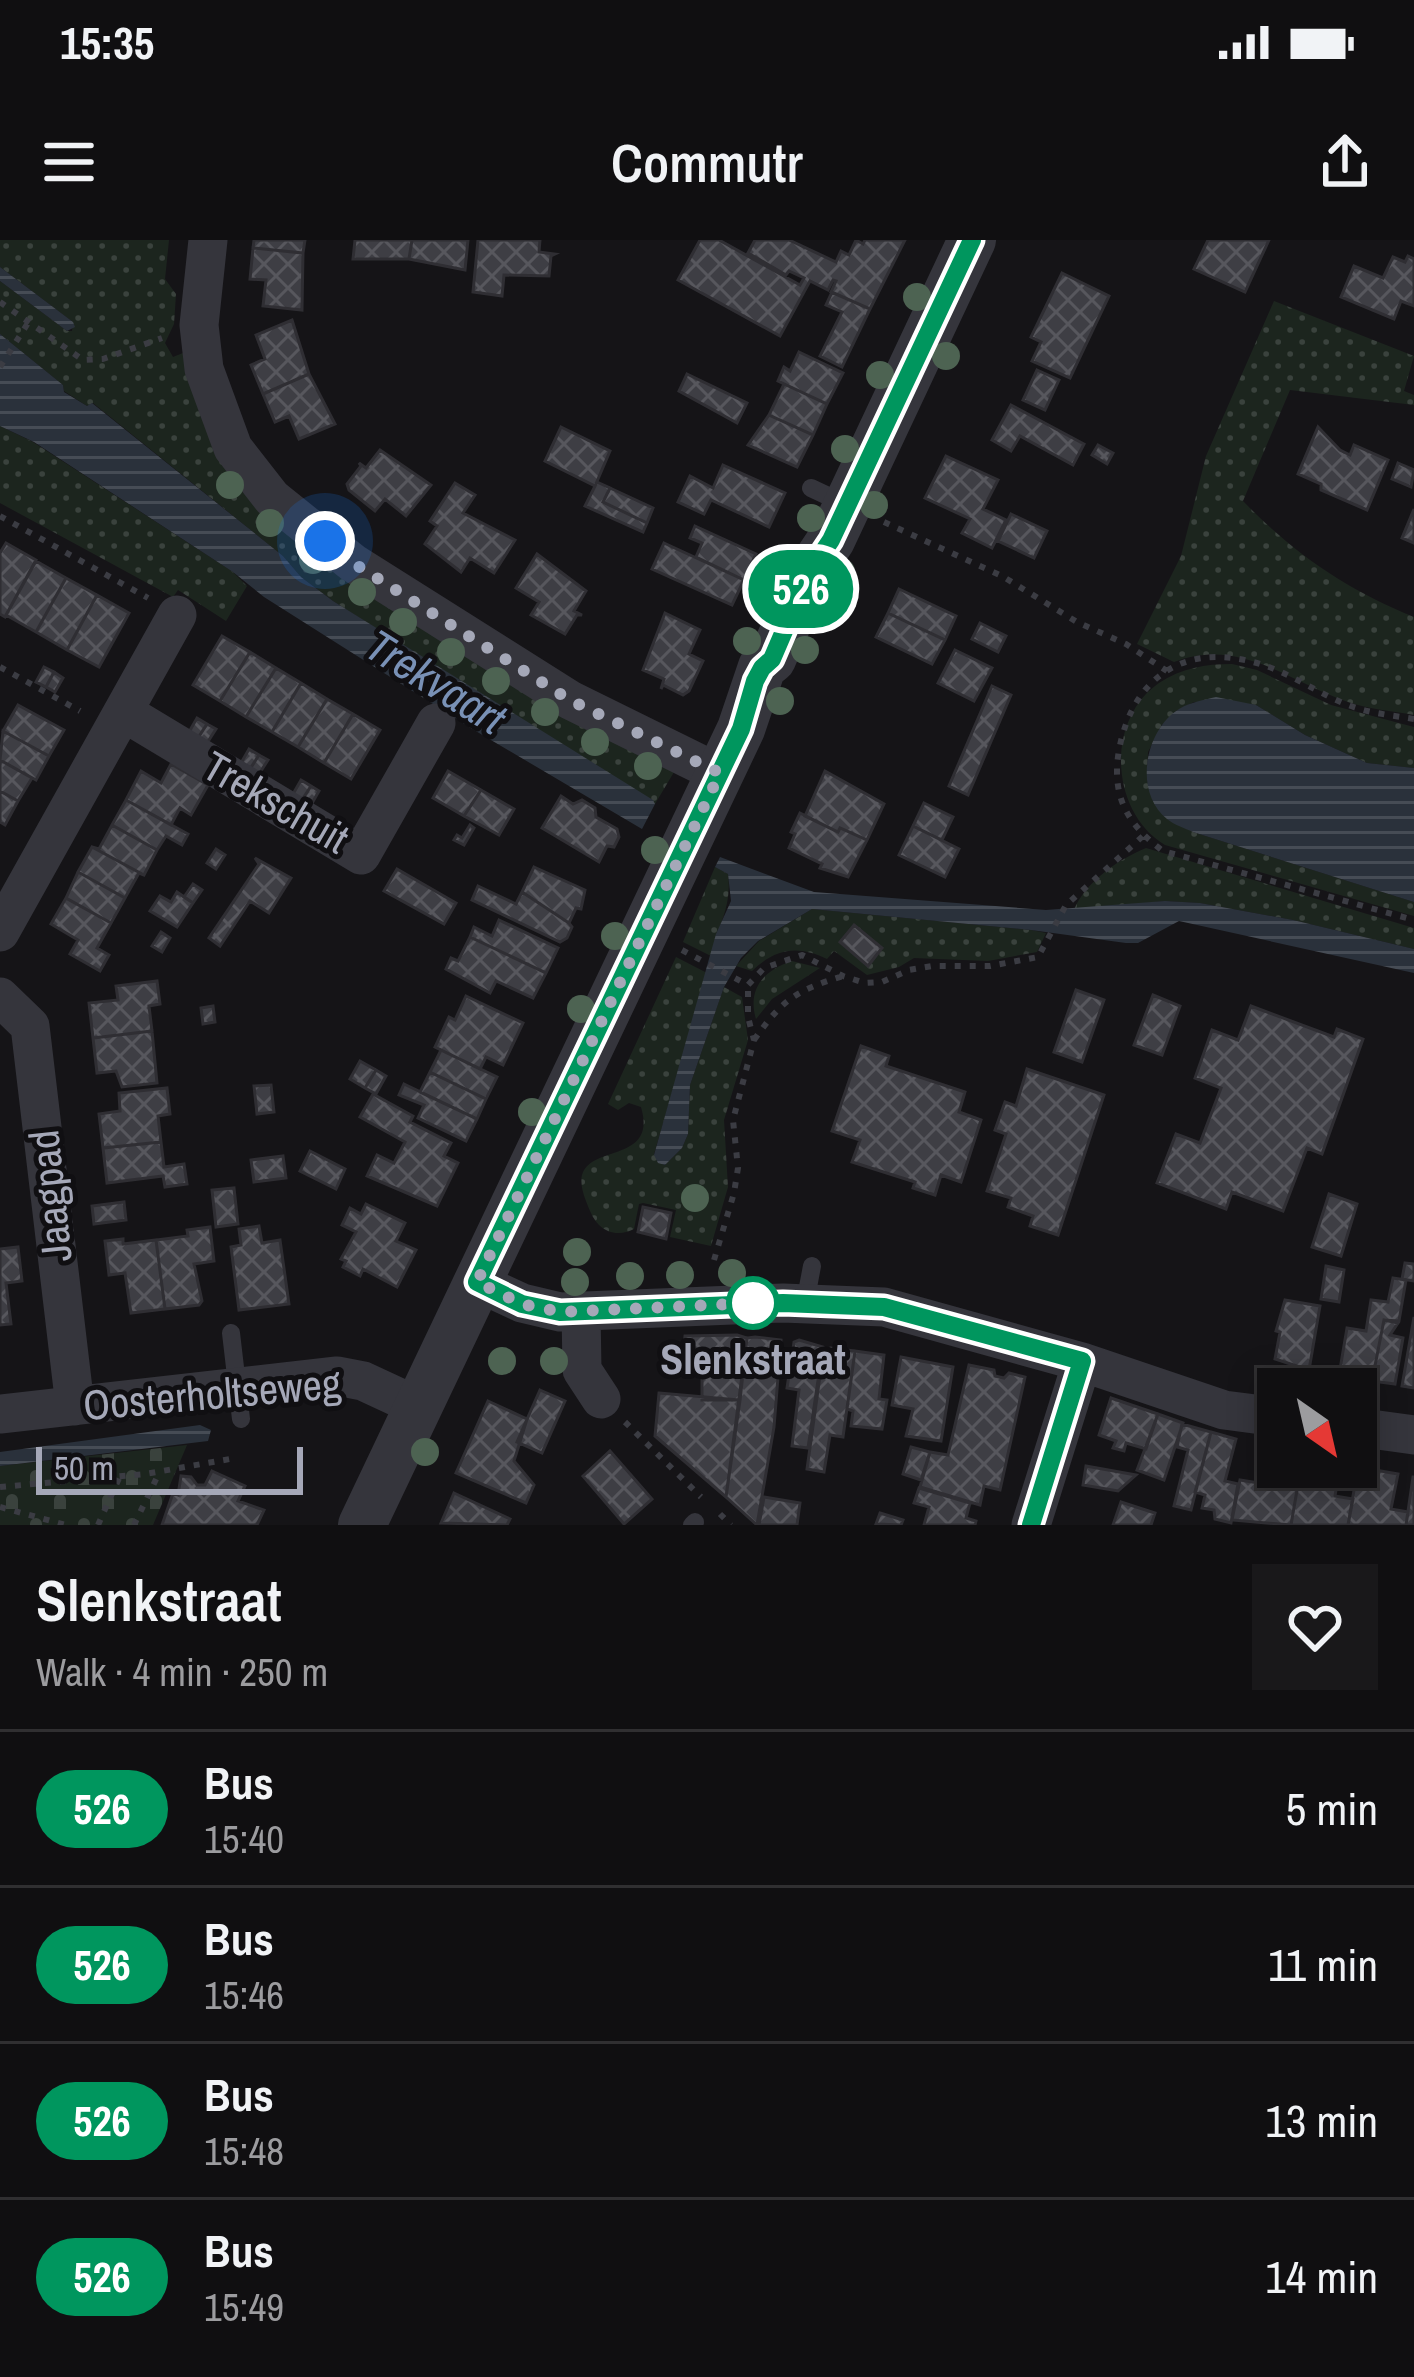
<!DOCTYPE html>
<meta charset="utf-8">
<style>
body{margin:0;font-family:"Archivo Narrow",sans-serif;background:#19181a;color:#f1f3f6;height:100vh;display:flex;flex-direction:column;font-size:45px;white-space:nowrap}
*{box-sizing:border-box;margin:0}
p{font-size:39px;color:#9c9c9f}
.icon{flex:none;width:66px;height:66px;fill:none;stroke:currentColor;stroke-width:2;stroke-linecap:round;stroke-linejoin:round}
.map{position:relative;height:1285px;overflow:hidden}
.drawer{display:flex;flex-direction:column;background:#100f11;flex:1}
.drawer>*{flex:none}
.badge{padding:0 24px;border-radius:39px;font-size:42px;line-height:78px}
.needle{width:78px;rotate:146deg}
.controls{position:absolute;left:1257px;top:1128px;display:grid;gap:24px}
.controls a{display:grid;place-items:center;width:120px;height:120px;border-radius:0px;background:#100f11;box-shadow:0 6px 30px #0003,0 0 0 3px #302f31;font-size:60px}
.scale{position:absolute;left:36px;bottom:30px;width:267px;box-sizing:border-box;padding-left:12px;border:6px solid #a5a8b8;border-top:0;font-size:33px;line-height:42px;white-space:nowrap;color:#a5a8b8;-webkit-text-stroke:9px #100f12;paint-order:stroke}
.you{position:absolute;width:60px;height:60px;margin:-30px;border:9px solid #fff;border-radius:50%;background:#1a73e8;box-shadow:0 0 0 18px #1a73e833}
.map>.badge{position:absolute;translate:-50% -50%;box-shadow:0 0 0 6px #fff}
.round{display:grid;place-items:center;flex:none;width:126px;height:126px;border-radius:0px;background:#19181a}
.headline{display:flex;align-items:center;justify-content:space-between;height:204px;padding:0 36px}
h1{font-size:57px;font-weight:600;line-height:90px}
ul{padding:0;list-style:none}
li{display:flex;align-items:center;gap:36px;height:156px;padding:0 36px;border-top:3px solid #302f31}
li div{flex:1}
li b{display:block;font-size:45px}
li em{font-style:normal}
li .badge{min-width:132px;font-weight:700;text-align:center}
.status{display:flex;justify-content:space-between;align-items:center;height:84px;padding:0 60px;background:#100f11;direction:ltr}
.status svg{height:33px;fill:currentColor}
header{display:flex;justify-content:space-between;align-items:center;height:156px;padding:0 36px;background:#100f11;font-size:54px;font-weight:600}
.map>svg:first-child{display:block}
</style>
<div class="status"><b>15:35</b><svg viewBox="0 0 49 12"><path d="M0 12V9h3v3zM5 12V6h3v6zM10 12V3h3v9zM15 12V0h3v12zM26 1h20v11H26zM47 4h2v5h-2z"/></svg></div>
<header><svg class="icon" aria-label="menu" viewBox="0 0 24 24"><path d="M4 6h16M4 12h16M4 18h16"/></svg>Commutr<svg class="icon" aria-label="share" viewBox="0 0 24 24"><path d="M12 15V3M7 8l5-5 5 5M5 13v7h14v-7"/></svg></header>
<div class="map">
<svg width="1414" height="1285" viewBox="0 0 1414 1285">
<defs>
<pattern id="grass-dots" width="8" height="8" patternUnits="userSpaceOnUse" patternTransform="scale(3)"><rect width="8" height="8" fill="#1c251e"/><path d="M2 2h.1M6 6h.1" fill="none" stroke="#3a423d" stroke-width="1.8" stroke-linecap="round"/></pattern>
<pattern id="cemetery-stones" width="16" height="16" patternUnits="userSpaceOnUse" patternTransform="scale(3)"><rect width="16" height="16" fill="#1c251e"/><path d="M2 7V4a2 2 0 0 1 4 0v3zM10 15v-3a2 2 0 0 1 4 0v3z" fill="#3a423d"/></pattern>
<pattern id="water-rules" width="6" height="5" patternUnits="userSpaceOnUse" patternTransform="scale(3)"><rect width="6" height="5" fill="#2a313b"/><path d="M0 2.5h6" fill="none" stroke="#464c55"/></pattern>
<pattern id="building-cross-hatch" width="8" height="8" patternUnits="userSpaceOnUse" patternTransform="scale(3)"><rect width="8" height="8" fill="#3e3e44"/><path d="M0 0l8 8M0 8l8-8" fill="none" stroke="#57575d"/></pattern>
</defs>
<rect width="100%" height="100%" fill="#151417"/>
<path fill="url(#grass-dots)" d="M0,0H169L165,39L176,54L174,84L165,103L173,117L188,111L233,236L674,532L655,564L333,361L301,337L283,316L93,163L87,166L64,151L63,145L0,94V41L67,91H72L73,82L0,27Z
M1274,61L1414,116L1404,151L1414,155V165L1290,150L1243,261C1293,313 1347,350 1414,377V475C1392,471 1369,469 1348,462C1288,441 1240,397 1174,422L1137,404L1181,316L1206,216Z
M0,186L33,202L233,332L247,346L226,381L178,350L173,357L0,263Z
M1232,424L1257,430L1331,465L1414,487V528L1367,523L1305,495L1256,465L1194,462L1176,471L1162,485L1148,512L1147,539L1153,561L1193,592L1414,662V676L1165,605C1110,572 1105,480 1159,443C1181,428 1206,424 1232,424Z
M1146,608L1414,688V709L1293,680L1200,663L1165,661L1074,670C1085,642 1119,619 1146,608Z
M715,627L728,634C732,668 718,684 711,716L683,702Z
M812,669L1031,690L1046,693L1037,712L988,721L914,718L899,727L867,735L834,711L827,719C798,705 776,708 752,731L736,726L759,701Z
M676,717L707,733L654,914L665,925L682,908L688,894L690,845L724,747L742,757L748,800L724,880L728,947L711,1006L670,997L676,970L643,963L639,964L634,989C622,995 610,995 599,985C593,979 589,969 586,961C559,894 661,934 641,867L629,863L618,870L608,864Z
M792,721L820,728L772,759L756,779C747,749 764,730 792,721Z"/>
<path fill="url(#cemetery-stones)" d="M187,1205L153,1285H0V1226Z"/>
<path fill="url(#water-rules)" d="M0,27L73,82L75,87L67,91L0,41Z
M0,94L63,145L64,152L87,166L92,163L283,316L301,337L333,361L653,560L655,564L642,589L474,490L264,357L233,332L34,202L0,186Z
M1216,457L1256,465L1305,495L1367,523L1414,528V662L1193,592C1185,588 1174,585 1167,579C1133,552 1145,490 1179,469C1191,462 1204,460 1216,457Z
M720,617L814,652L1046,670L1165,661L1200,663L1293,680L1414,709V733L1179,681L1138,703H1126L1031,690L812,669L758,701L741,718L724,747L690,845L688,894L682,908L665,925L658,923L654,915L716,694L731,661L728,634L715,627Z
M200,1185L211,1190L208,1201L0,1226V1212Z"/>
<path fill="url(#building-cross-hatch)" stroke="#2f2e33" stroke-width="3" d="M254,0H305L303,13L253,8Z
M355,0H412L409,19H353Z
M412,0H468L465,30L409,19Z
M478,0H540L539,12L555,14L551,16L549,36L504,35L502,56L473,52Z
M700,0H719L800,45L804,38L789,31L786,35L748,13L755,0H789L836,22L841,11L849,15L856,0L863,4L865,0H905L870,69L831,52L836,41L833,40L828,50L810,41L780,96L678,40Z
M1208,0H1269L1245,52L1194,29Z
M253,8L303,13L302,70L263,66L266,40L250,39Z
M1408,16L1414,19V66L1401,61L1394,79L1341,57L1354,26L1383,38L1393,17L1405,22Z
M1062,33L1109,56L1070,138L1032,121L1041,102L1031,97Z
M832,52L870,69L842,127L820,116L842,72L826,65Z
M292,80L309,134L263,154L251,125L265,119L256,95Z
M799,112L843,133L827,164L778,141L784,127L790,131Z
M1037,130L1059,140L1045,170L1023,160Z
M309,134L335,184L299,199L289,176L275,182L263,154Z
M687,134L747,163L737,183L679,151Z
M784,144L827,164L813,195L769,175Z
M1011,165L1084,204L1073,225L1020,196L1011,211L992,200Z
M769,175L813,195L797,227L748,205Z
M561,187L610,211L595,246L545,221Z
M1318,187L1340,210L1350,215L1354,205L1388,220L1367,270L1321,250V244L1298,234Z
M1098,205L1113,213L1107,224L1092,215Z
M380,210L431,245L406,276L385,259L375,271L349,250L347,244L361,226L359,223L366,228Z
M946,216L998,240L983,269L1006,280L992,308L962,293L970,279L925,258Z
M1398,223L1414,230L1411,247L1392,239Z
M723,225L785,253L769,287L711,260L704,274L678,262L690,236L713,248Z
M597,242L610,248L603,262L647,283L643,292L585,266Z
M455,243L475,255L463,273L515,300L494,333L470,318L461,332L425,304L437,286L430,281Z
M610,248L653,268L647,283L603,262Z
M1414,269V303L1402,298Z
M1011,274L1047,291L1034,318L998,301Z
M695,286L756,314L744,340L696,317L702,303L690,298Z
M6,303L36,320L5,377L0,374V313Z
M664,303L744,340L732,365L652,329Z
M537,314L586,351L574,371L582,375H577L565,394L531,375L539,362L516,348Z
M36,321L66,338L36,392L6,375Z
M66,338L97,355L67,410L36,392Z
M899,349L956,376L945,400L888,373Z
M97,355L129,373L99,427L67,410Z
M665,373L700,390L689,414L703,421L689,451L683,455L663,445L661,449L664,439L643,430Z
M888,373L945,400L932,424L876,397Z
M980,383L1006,396L998,412L972,399Z
M222,396L250,412L220,461L193,445Z
M955,410L992,428L974,461L938,443Z
M250,412L276,428L246,477L220,461Z
M44,427L54,432L46,447L36,442Z
M276,428L301,443L272,492L246,477Z
M54,432L63,438L55,452L46,447Z
M301,443L327,459L298,507L272,492Z
M992,446L1011,455L968,555L949,546Z
M327,459L353,474L324,523L298,507Z
M18,465L64,490L49,516L3,491Z
M353,474L380,490L351,539L324,523Z
M197,478L207,484L198,498L189,492Z
M207,484L216,489L207,503L198,498Z
M3,491L49,516L36,540L0,520Z
M249,509L259,515L250,529L241,523Z
M259,515L268,520L259,534L250,529Z
M0,520L32,538L18,561L0,551Z
M171,524L208,545L191,575L180,568L171,585L126,560L141,531L161,543Z
M448,531L481,550L464,576L433,558Z
M825,531L884,564L867,600L840,588L838,592L805,576Z
M301,540L311,546L302,560L293,554Z
M311,546L319,551L311,565L302,560Z
M481,550L514,569L499,595L464,576Z
M0,551L18,561L5,585L0,582Z
M561,556L573,564L582,560L595,568L596,577L617,589L619,597L614,607L607,606L599,622L542,588Z
M126,560L188,594L182,605L166,596L157,610L112,585Z
M924,563L953,577L942,600L913,586Z
M800,573L838,592L840,588L867,600L848,637L820,628L822,624L789,608L795,594L791,592Z
M112,585L157,610L144,635L92,607L99,609Z
M470,585L474,588L464,605L454,600L457,595L462,598Z
M913,586L959,609L945,637L899,615Z
M92,607L144,635L139,633L125,658L78,632Z
M216,609L225,615L216,629L207,623Z
M255,618L291,638L269,673L250,661L220,706L209,698L259,624Z
M534,627L585,650L581,669L576,668L569,683L522,652Z
M397,629L456,663L444,684L384,651Z
M78,632L125,658L111,683L66,658Z
M193,644L202,650L193,663L184,657Z
M478,646L516,664L522,652L569,683L572,687L567,698L560,702L472,660Z
M177,652L193,663L177,687L150,671L160,656L171,662Z
M66,658L111,683L97,708L109,715L100,731L70,714L78,700L51,684Z
M499,680L558,708L546,733L470,697L474,687L492,696Z
M854,685L882,708L868,726L840,702Z
M161,692L170,698L162,712L152,706Z
M470,697L546,733L533,758L496,741L490,753L446,729L451,718L458,721Z
M157,741L160,764L149,766L152,791L93,798L89,763L118,760L116,746Z
M1076,750L1104,760L1082,822L1054,812Z
M1153,755L1180,766L1162,815L1134,805Z
M466,756L523,783L503,825L486,817L480,829L435,807L449,777L455,780Z
M213,766L215,782L203,784L201,768Z
M1251,766L1334,797L1337,789L1363,799L1322,914L1307,908L1283,971L1232,952L1226,969L1157,943L1176,894L1200,903L1221,848L1195,838L1212,790L1238,800Z
M152,791L157,843L122,847L116,831L97,833L93,798Z
M861,806L889,816L886,826L965,852L959,872L981,880L961,942L941,935L935,955L913,948L915,942L852,922L860,900L832,891Z
M441,810L497,837L486,859L430,832Z
M360,821L376,830L365,848L350,839Z
M1027,829L1104,855L1058,995L1030,986L1033,976L1008,967L1011,958L987,951L1006,894L995,890L1005,862L1016,866Z
M376,830L386,836L376,854L365,848Z
M430,832L486,859L477,879L420,852Z
M404,844L477,879L466,901L418,878L424,865L399,855Z
M271,845L274,872L257,874L254,846Z
M167,848L170,874L158,876L161,902L103,908L99,874L120,871L119,853Z
M373,854L413,876L410,882L451,903L444,916L458,923L437,966L367,936L377,915L394,923L405,902L360,877Z
M161,902L164,927L184,924L187,944L165,947L163,936L107,943L103,908Z
M310,911L345,929L336,949L300,931Z
M283,916L286,938L254,942L251,920Z
M234,948L238,984L216,987L212,950Z
M1329,954L1357,964L1341,1016L1312,1007Z
M124,962L126,980L94,984L92,966Z
M366,964L405,983L396,1001L416,1010L397,1047L363,1029L360,1036L343,1027L346,1021L341,1019L356,992L342,985L350,968L361,974Z
M643,967L671,973L666,999L638,992Z
M259,986L262,1003L280,1000L289,1064L239,1070L231,1007L241,1005L239,989Z
M210,987L214,1021L194,1024L202,1061L199,1065L165,1069L156,1000L188,996L187,990Z
M123,999V1004L156,1000L165,1069L131,1073L125,1033L109,1035L105,1001Z
M18,1007L22,1041L6,1043L11,1084L0,1085V1009Z
M1405,1023L1414,1024V1041L1402,1039Z
M1326,1026L1344,1030L1339,1062L1321,1059Z
M1393,1038L1406,1040L1399,1081L1384,1080L1372,1141H1344L1339,1135L1347,1088L1366,1091L1371,1060L1388,1062Z
M1285,1060L1320,1066L1309,1130L1275,1119L1280,1092L1276,1091Z
M1414,1077V1148L1402,1146Z
M1384,1080L1398,1083L1390,1095L1403,1098L1395,1144L1372,1141Z
M737,1095L747,1098L740,1160H702V1132L681,1129L685,1096Z
M755,1097L781,1100L774,1187L757,1285L726,1257L747,1098Z
M799,1100L823,1107L808,1208L792,1206L799,1150L787,1148L794,1102Z
M831,1108L855,1111L843,1197L830,1195L824,1232L807,1229L822,1121L830,1122Z
M855,1111L884,1115L879,1159L887,1160L882,1189L851,1186L853,1171L847,1169Z
M901,1117L953,1127L941,1201L906,1196L913,1169L892,1165Z
M969,1125L994,1130L995,1136L1004,1138L1009,1133L1025,1137L1000,1250L984,1246L980,1265L920,1247L930,1212L948,1215Z
M540,1150L565,1161L542,1213L517,1202Z
M659,1153L740,1160L726,1257L655,1196Z
M1111,1158L1158,1174L1146,1209L1126,1203L1124,1211L1113,1208L1116,1201L1099,1195Z
M488,1161L527,1179L514,1221L534,1245L526,1263L456,1233Z
M1158,1174L1183,1183L1164,1240L1137,1230Z
M1182,1184L1211,1192L1191,1270L1174,1266L1188,1210L1177,1207Z
M1211,1192L1236,1199L1225,1241L1238,1244L1231,1283L1215,1279L1214,1270L1202,1268L1205,1255L1195,1252Z
M911,1207L930,1212L921,1240L903,1234Z
M1265,1208L1278,1210V1227H1301L1291,1285L1232,1280L1240,1240L1259,1243Z
M610,1211L652,1259L624,1284L583,1236Z
M1086,1226L1136,1235L1118,1251L1083,1245Z
M1301,1227H1340L1335,1256L1353,1259L1348,1285H1291Z
M1358,1227L1398,1234L1391,1269L1408,1272L1406,1285H1348Z
M212,1231L245,1246L238,1261L264,1270L257,1285H162L173,1253L178,1255L181,1236L191,1237L197,1245H205Z
M1413,1237H1414V1285H1406Z
M919,1248L970,1263L966,1278L976,1281L975,1285H924L929,1267L914,1263Z
M454,1253L510,1279L507,1285L441,1283Z
M764,1257L800,1263L797,1285H759Z
M1121,1262L1155,1273L1151,1285H1113Z
M880,1273L903,1280L901,1285L876,1284Z"/>
<g fill="none" stroke-linecap="round" stroke-linejoin="round">
<path stroke="#3b3c43" stroke-width="6" stroke-dasharray="6 9" stroke-linecap="butt" d="M0,62L83,120L103,119L162,98
M0,127L28,83
M0,276L148,358
M884,282L1002,336L1077,382L1126,404L1167,431
M0,427L80,471
M1414,479C1396,476 1377,474 1360,469C1325,459 1294,434 1260,424C1186,401 1133,436 1119,510C1111,556 1127,584 1163,611L1414,680
M682,710L748,745L764,728L802,715L843,736L865,743L882,742L909,730L932,726H990L1038,717L1066,665L1143,596
M754,800C783,759 795,751 843,736
M714,1020L734,953L738,928L733,880L754,800L748,777V745
M625,1182L701,1257
M0,1247L145,1234L230,1219
M0,1267L66,1285
M720,1274L731,1285
M98,1285L120,1236
M134,1285L160,1231"/>
<path stroke="#35353c" stroke-width="18" d="M811,248L847,265
M805,1063L812,1026
M231,1093L241,1179
M692,1285L695,1282"/>
<path stroke="#35353c" stroke-width="39" d="M208,0L199,85L204,129L233,208L272,258L353,323L570,460L720,534
M125,473L361,615L436,483
M0,692L177,375
M0,757L30,786L75,1166
M477,1042L522,1063L560,1072L783,1063L884,1067L1082,1122L1224,1170L1278,1177
M581,1071L582,1130L601,1159
M0,1174L337,1136L363,1141L419,1167
M1356,1187L1414,1195
M1031,1285L1082,1122"/>
<path stroke="#35353c" stroke-width="48" d="M362,1285L741,489L762,427L772,419L809,333L831,300L972,0"/>
</g>
<g fill="#4d6352">
<circle cx="917" cy="57" r="14"/>
<circle cx="946" cy="116" r="14"/>
<circle cx="880" cy="135" r="14"/>
<circle cx="845" cy="209" r="14"/>
<circle cx="230" cy="245" r="14"/>
<circle cx="874" cy="265" r="14"/>
<circle cx="811" cy="278" r="14"/>
<circle cx="270" cy="283" r="14"/>
<circle cx="313" cy="320" r="14"/>
<circle cx="841" cy="332" r="14"/>
<circle cx="780" cy="333" r="14"/>
<circle cx="362" cy="352" r="14"/>
<circle cx="403" cy="382" r="14"/>
<circle cx="747" cy="401" r="14"/>
<circle cx="805" cy="410" r="14"/>
<circle cx="451" cy="412" r="14"/>
<circle cx="496" cy="441" r="14"/>
<circle cx="780" cy="461" r="14"/>
<circle cx="545" cy="472" r="14"/>
<circle cx="595" cy="502" r="14"/>
<circle cx="648" cy="526" r="14"/>
<circle cx="655" cy="610" r="14"/>
<circle cx="615" cy="696" r="14"/>
<circle cx="581" cy="769" r="14"/>
<circle cx="532" cy="872" r="14"/>
<circle cx="695" cy="958" r="14"/>
<circle cx="577" cy="1012" r="14"/>
<circle cx="732" cy="1033" r="14"/>
<circle cx="680" cy="1035" r="14"/>
<circle cx="630" cy="1036" r="14"/>
<circle cx="575" cy="1042" r="14"/>
<circle cx="502" cy="1121" r="14"/>
<circle cx="554" cy="1121" r="14"/>
<circle cx="425" cy="1212" r="14"/>
</g>
<g fill="none" stroke-linecap="round" stroke-linejoin="round">
<g stroke="#fff" stroke-width="27">
<path id="line" d="M972,0L831,300L809,333L772,419L762,428L755,441L741,489L477,1042L522,1064L560,1072L783,1063L884,1067L1082,1121L1031,1285"/>
</g>
<use href="#line" stroke="#00965e" stroke-width="18"/>
<path stroke="#a5a8b8" stroke-width="12" stroke-dasharray="0 21.6" d="M325,301L353,323L570,460L720,533L477,1042L522,1064L560,1072L753,1063"/>
</g>
<circle fill="#fff" stroke="#00965e" stroke-width="6" cx="753" cy="1063" r="24"/>
<g text-anchor="middle" dominant-baseline="central" stroke-width="10" stroke-linejoin="round" paint-order="stroke">
<g font-size="42" fill="#a5a8b8" stroke="#100f12">
<text transform="translate(276 562) rotate(30)">Trekschuit</text>
<text transform="translate(50 956) rotate(-96)">Jaagpad</text>
<text transform="translate(212 1154) rotate(-5)">Oosterholtseweg</text>
</g>
<g font-size="42" font-weight="bold" fill="#a5a8b8" stroke="#100f12">
<text x="753" y="1119">Slenkstraat</text>
</g>
<g font-size="45" font-style="italic" fill="#7991b6" stroke="#100f12">
<text transform="translate(436 441) rotate(32)">Trekvaart</text>
</g>
</g>
</svg>
<div class="controls">
<a><svg class="needle" viewBox="-14 -14 28 28"><path d="M0-13l5 13h-10z" fill="#e53935"/><path d="M0 13l5-13h-10z" fill="#9c9c9f"/></svg></a>
</div>
<div class="scale">50 m</div>
<div class="you" style="left:325px;top:301px"></div>
<b class="badge" style="left:801px;top:349px;background:#00965e;color:#fff">526</b>
</div>
<section class="drawer">
<div class="headline"><div><h1>Slenkstraat</h1><p>Walk · 4 min · 250 m</p></div><a class="round"><svg class="icon" aria-label="heart" viewBox="0 0 24 24"><path d="M12 20l-8-8c-3-5 5-10 8-4 3-6 11-1 8 4z"/></svg></a></div>
<ul>
<li><span class="badge" style="background:#00965e;color:#fff">526</span><div><b>Bus</b><p>15:40</p></div><em>5 min</em></li>
<li><span class="badge" style="background:#00965e;color:#fff">526</span><div><b>Bus</b><p>15:46</p></div><em>11 min</em></li>
<li><span class="badge" style="background:#00965e;color:#fff">526</span><div><b>Bus</b><p>15:48</p></div><em>13 min</em></li>
<li><span class="badge" style="background:#00965e;color:#fff">526</span><div><b>Bus</b><p>15:49</p></div><em>14 min</em></li>
</ul>
</section>
